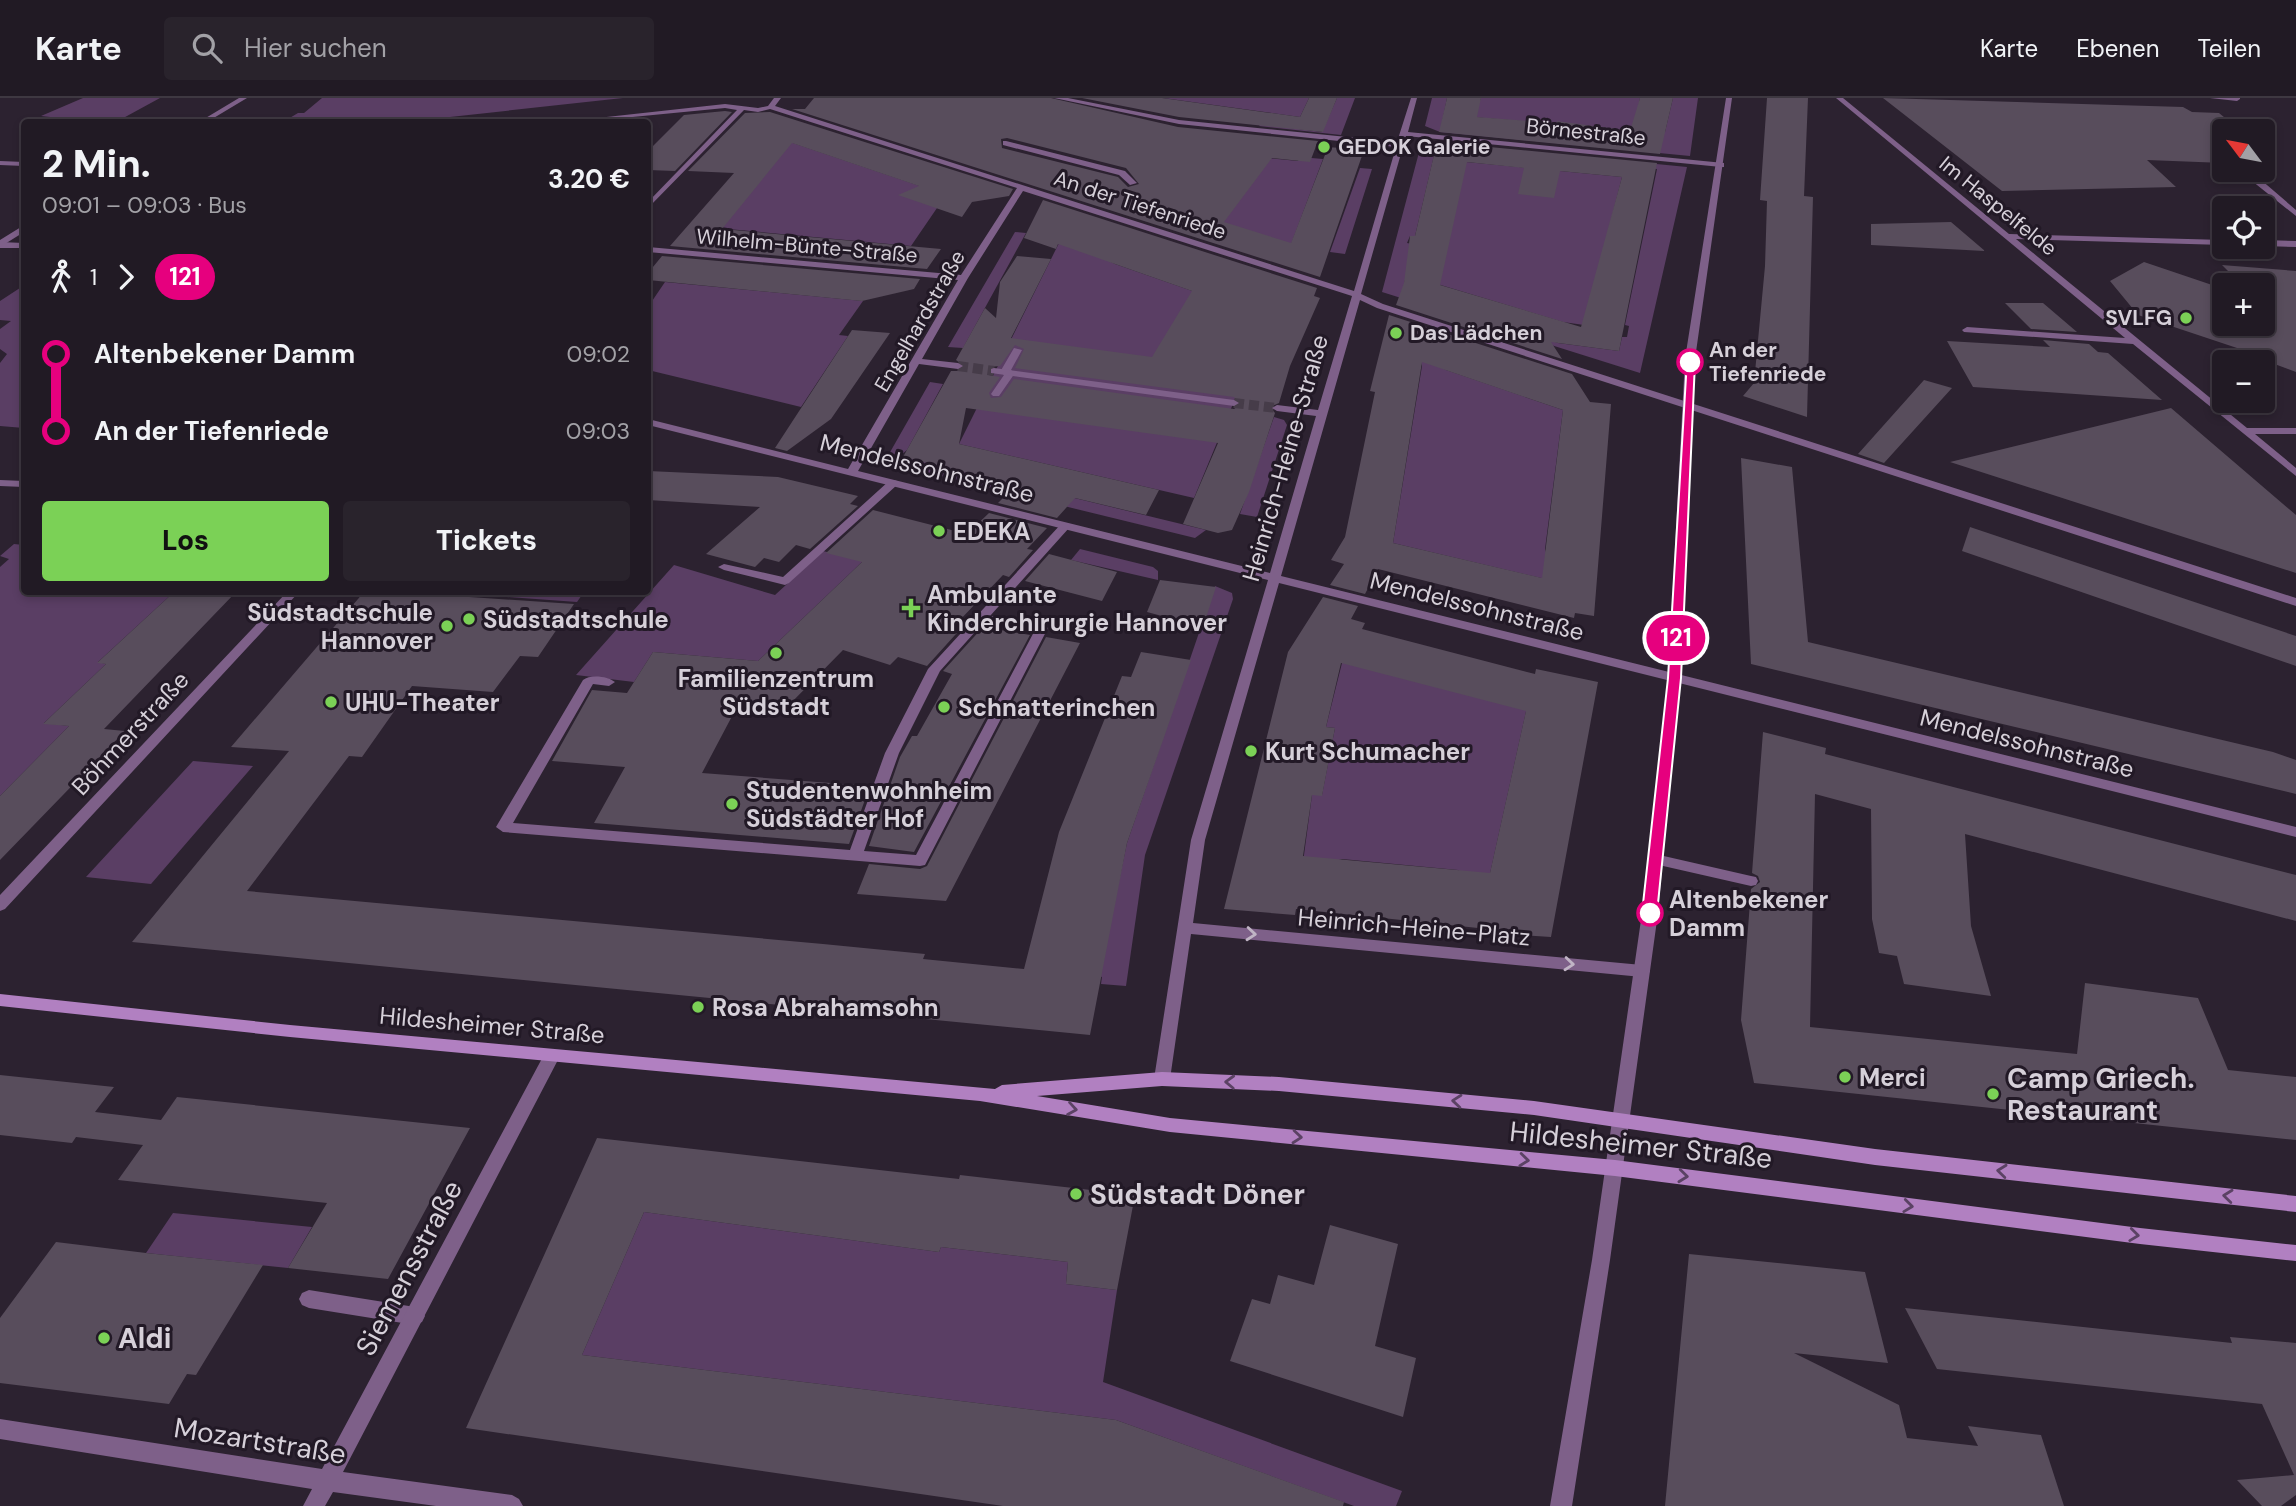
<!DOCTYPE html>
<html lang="de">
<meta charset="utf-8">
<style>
body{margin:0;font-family:"DM Sans",sans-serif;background:#29232c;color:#f1f3f6;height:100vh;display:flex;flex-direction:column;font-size:26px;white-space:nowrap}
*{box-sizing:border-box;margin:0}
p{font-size:23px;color:#a2a1a6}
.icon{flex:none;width:38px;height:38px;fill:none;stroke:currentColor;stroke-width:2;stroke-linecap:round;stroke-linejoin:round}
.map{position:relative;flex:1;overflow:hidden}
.details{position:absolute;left:21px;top:21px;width:630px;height:476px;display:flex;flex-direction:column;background:#211a24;border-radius:7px;box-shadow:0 4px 10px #0003,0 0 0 2px #3e3841}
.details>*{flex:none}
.badge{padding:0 14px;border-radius:23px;font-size:24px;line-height:46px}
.needle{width:46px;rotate:302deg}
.tools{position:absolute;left:2212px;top:21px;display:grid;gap:14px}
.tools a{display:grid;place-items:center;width:63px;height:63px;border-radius:7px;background:#211a24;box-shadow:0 4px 10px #0003,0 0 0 2px #3e3841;font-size:35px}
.map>.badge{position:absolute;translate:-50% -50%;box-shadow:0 0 0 4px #fff}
.legs{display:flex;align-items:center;gap:10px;height:77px;padding:0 21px;font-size:23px}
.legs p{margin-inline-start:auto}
.headline{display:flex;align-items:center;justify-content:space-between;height:119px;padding:0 21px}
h1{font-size:38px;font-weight:800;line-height:52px}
.primary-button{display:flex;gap:14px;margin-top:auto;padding:14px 21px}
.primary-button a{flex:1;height:80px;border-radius:7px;background:#7bd156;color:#111;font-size:28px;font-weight:800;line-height:80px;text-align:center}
.primary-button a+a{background:#29232c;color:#f1f3f6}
ul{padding:0 21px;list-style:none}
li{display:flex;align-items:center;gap:24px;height:77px;font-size:26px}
li i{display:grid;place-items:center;width:10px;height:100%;margin:0 9px;background:currentColor}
li i::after{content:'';width:18px;height:18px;margin:-9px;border:5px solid;border-radius:50%;background:#211a24}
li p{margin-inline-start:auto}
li:first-child i{background:linear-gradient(#0000 50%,currentColor 0)}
li:last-child i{background:linear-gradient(currentColor 50%,#0000 0)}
header{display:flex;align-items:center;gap:42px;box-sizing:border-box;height:98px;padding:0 35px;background:#211a24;border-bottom:2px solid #3e3841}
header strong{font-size:33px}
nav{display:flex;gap:38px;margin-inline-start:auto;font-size:24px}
.search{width:490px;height:63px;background:#29232c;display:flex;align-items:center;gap:18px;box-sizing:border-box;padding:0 24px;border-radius:7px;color:#a2a1a6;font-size:26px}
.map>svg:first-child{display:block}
</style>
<header>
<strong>Karte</strong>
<div class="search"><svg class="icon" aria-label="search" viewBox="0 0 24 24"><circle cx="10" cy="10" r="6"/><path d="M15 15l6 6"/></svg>Hier suchen</div>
<nav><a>Karte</a><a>Ebenen</a><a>Teilen</a></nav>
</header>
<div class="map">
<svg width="2296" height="1408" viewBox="0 0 2296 1408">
<rect width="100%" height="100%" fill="#2c2230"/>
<path fill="#5a3e64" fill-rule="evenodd" d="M83,0H160L116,24H40L50,19L41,18Z
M322,0H623L404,24H283L298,15H304Z
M844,0L1245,58L1298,63L1300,59L1323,61L1290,149L1178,110L1186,73L1009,38Z
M1163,0H1309L1300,19Z
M1337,0H1355L1341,37L1259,28L1261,26L1322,34Z
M1432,0H1447L1441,29L1534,35L1665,34L1673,0H1698L1690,58L1440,34L1425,28Z
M1481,0H1640L1634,33L1473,19Z
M787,43L923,89L937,110L911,148L717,130Z
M1422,43L1687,69L1640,275L1382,194ZM1436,49L1657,71L1625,227L1629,228L1627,239H1622L1619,253L1558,245L1403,192L1412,146L1407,145L1410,138H1415Z
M1466,64L1622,79L1584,227L1563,224L1434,185Z
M1360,70L1372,71L1345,156L1330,154Z
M1015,134L1026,135L963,250L948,249Z
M1062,139L1115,166L1198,195L1240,289L1194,400L959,346Z
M665,184L863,203L839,237L848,238L801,309L648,272V209Z
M23,188L24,330L0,328V265L7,256L0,251V231L11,223L0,222V203Z
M1419,257L1446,272L1563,312L1545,451L1554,483L1393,445L1422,268Z
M930,284L943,286L907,352L901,357L889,356Z
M1274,319L1284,322L1287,327L1257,419L1240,416Z
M903,360L918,362L1206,432L1195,440L896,367Z
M14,446L24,447V494H174L98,564L106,566L44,625L69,628L0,698V469L9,461L0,458Z
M1080,451L1153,469L1158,473V482L1071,462Z
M823,453L863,463L758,563L653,554L634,584L576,577L674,467L775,497Z
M1215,488L1232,495L1233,501L1145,757L1126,888L1101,886L1102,879L1099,878L1127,745Z
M436,494H584L577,504Z
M1343,561L1527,609L1487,789L1458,772L1342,761L1302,772L1312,697H1322L1335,630L1326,629Z
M193,663L253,668L151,786L86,779Z
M644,1114L939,1154L941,1149L1068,1164L1066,1186L1117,1192L1103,1284L1402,1393L1396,1408H1354L1116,1322L582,1257Z
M173,1115L312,1129L288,1170L146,1155Z"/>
<path fill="#584d5c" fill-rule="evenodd" d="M814,0H1051L1178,29L1318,43L1310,64L1272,60L1224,124L1291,145L1328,49L1364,52L1320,179L792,11H805ZM1007,40L1126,70L1139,86L1128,89L1118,79L1002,50L1001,41Z
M1082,0H1162L1300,19L1309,0H1337L1323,34L1179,19Z
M1447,0H1481L1477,19L1557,25V23L1630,33L1640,0H1673L1660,56L1439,34Z
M1767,0H1808L1804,98L1813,99L1807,319L1743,298L1754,285L1765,168L1767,103L1760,102Z
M1883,0L2183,9L2192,14L2219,15L2241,33H2224V65L2147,62L2176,89L2002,93Z
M725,13L732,14L675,73L648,72V53L684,17Z
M770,14L1013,91L1009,98L972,104L962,119L898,97L919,88L792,45L722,131L941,151L927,171L670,148L734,75L688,73L745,15Z
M1437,44L1657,65L1619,253L1551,244L1562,261L1396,207L1404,185L1410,138H1415ZM1467,64L1524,70L1518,96L1554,100L1560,73L1622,79L1581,229L1440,187Z
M1043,102L1317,190L1314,198L1320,200L1290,268L1279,305L1270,309L1275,315L1249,394L1232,432L1218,435L1183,426L1218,345L966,310L959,346L1159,392L1146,417L1075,400L1057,420L998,405L1016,387L903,359L951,273H959L965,269L956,262L985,210L996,220L1000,184L1017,158L1051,161L1011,240L1152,259L1192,193L1058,146L1056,151L1024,140ZM1015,247L1024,251L1015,270L1234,299L1241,306L1234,311L1014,281L1001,299L991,300L989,295L1000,279L989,277V269L1000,268Z
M1951,124L1985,153L1871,147V126Z
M662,158L920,181L914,191L862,203L648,182V175Z
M2144,164L2224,191V226H2263V187H2242L2222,167L2296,173V274L2261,261L2255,256L2138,217L2110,183Z
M2005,205H2043L2077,234L2031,231Z
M1389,217L1572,276L1590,304L1611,306L1594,518L1575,515L1574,520L1378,471L1365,496L1330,487L1344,466L1331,462L1345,439L1375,294L1370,293ZM1422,264L1563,312L1542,480L1393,445Z
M852,232L890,235L831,321L787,353L775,350Z
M2043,242L2089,246L2098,254L2108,255L2162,302L1973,289L1947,243L2050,249Z
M1924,282L1952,290L1884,365L1858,356Z
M2171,310L2296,417V475L1950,364Z
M1741,360L1792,369L1808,544L2273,654L2296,662V696L1751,566Z
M648,373L778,379L858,398L850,406L858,408L810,451L796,447L779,464L764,460L755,469L706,456L760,409L648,402Z
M873,412L967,436L989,415L1047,430L1027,451L1033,452L1009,479L1003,477L957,525L965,526L927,568L898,559L890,567L843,552L787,609L739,605L702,675L870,688L849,746L594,725L625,669L552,663L592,592L627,595L653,554L758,563L862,464L826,455Z
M1970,429L2296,538V568L1962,453Z
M1049,456L1117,474L1102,503L1025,483Z
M1160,482L1216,489L1203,529L1147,514Z
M174,494H236L104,631L125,633L0,762V698L69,628L43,626L106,566L97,565Z
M364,494H427L425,496L574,506L538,559L520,558L493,594L412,588L362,659L349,658L247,793L823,846L925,856L923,861L1024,871L1059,734L1122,578L1131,579L1141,554L1191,562L1127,745L1090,937L132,844L289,653L231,649Z
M1323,499L1358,508L1351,521L1365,525L1362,531L1535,576L1536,571L1598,584L1551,839L1478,834V830L1296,811L1295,817L1224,811L1288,554ZM1341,565L1526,613L1490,775L1303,758L1312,697L1322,698L1335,630L1326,629Z
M983,529L1030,537L914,754L869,748L900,659L912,638H917L952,576L943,573Z
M1046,539L1080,545L946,803L857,796L869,766L920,771L927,768Z
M1763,634L1826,650L1825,656L2296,777V823L1965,736L1971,828L1991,898L1904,886L1897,858L1879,855L1872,821L1871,711L1815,696L1810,929L2077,956L2085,885L2198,900L2228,972L2296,979V1042L1754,985L1741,922L1751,791L1760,784L1758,778L1752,775Z
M0,977L114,989L95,1014L161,1022L177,999L470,1030L388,1181L288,1170L327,1105L118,1082L143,1047L76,1039L72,1045L0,1037Z
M597,1040L959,1081L960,1077L1135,1097L1117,1192L1066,1186L1068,1164L941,1149L939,1154L644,1114L582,1257L1116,1322L1344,1404L1343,1408H1003L466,1330Z
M1330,1127L1398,1146L1375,1248L1416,1260L1403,1319L1230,1263L1252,1201L1270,1206L1278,1177L1314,1187Z
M56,1144L146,1155L263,1167L196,1277L187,1276L169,1306L0,1285V1220Z
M1689,1156L1865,1174L1888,1265L1794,1255L1899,1307L1907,1340L1978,1348L1968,1328L2041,1337L2064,1408H1665Z
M1905,1210L2232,1245L2230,1239L2296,1245V1397L2281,1408H2262L2237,1382L2294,1377L2262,1306L1937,1271Z"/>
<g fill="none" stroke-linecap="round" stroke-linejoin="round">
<path stroke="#463c49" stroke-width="10" stroke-dasharray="10 5" stroke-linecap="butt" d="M958,268L994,273
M1234,305L1277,310"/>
<path fill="#7e6089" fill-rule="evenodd" d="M1006,43L1125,73L1137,85L1130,87L1119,77L1003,47V43Z
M2247,75H2253L2296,112V118L2247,79Z
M1014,250L1022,252L1011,272L1015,275L999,298H993L991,296L1004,277L1000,274Z
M893,382L897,383V387L789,485L785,487L724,472L718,469L724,466L783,479L889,383Z
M1065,425L1069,426V430L990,518L1042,526L1048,530L925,767L920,768L503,734L496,729L583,582C590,576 608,578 615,584L609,588L593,586L513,725L850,752L885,655L928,571L1061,426ZM984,524L1035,532L916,757L864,753L899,655L940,573Z
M1655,756L1751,778L1756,779L1758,783L1756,787L1751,788L1650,765L1648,761Z
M309,1192L415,1209L422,1212L425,1218L422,1224L415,1227L309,1210L302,1207L299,1201L302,1195Z"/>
<path fill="#7e6089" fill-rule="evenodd" d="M774,0H781L775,8L1354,193L1396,49L1179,26L1054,0H1068L1179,22L1397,44L1411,0H1417L1408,34L1724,65V69H1721L1406,38L1361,196L1383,206L2296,500V508L1377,210L1360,202L1281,478L2296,729V739L1279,485L1205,742L1193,825L1642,867L1648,869L1650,873L1648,877L1642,879L1191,836L1170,981L1168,986L1162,988L1156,986L1154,981L1191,742L1268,482L648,327V321L848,371L958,182L648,154V149L961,177L1017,90L770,11L758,14L744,12L648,110V104L737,12L725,10L581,24H561L725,6L758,10L768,8ZM1023,93L1352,198L1318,312L1277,307L1272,310L1277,313L1316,318L1270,475L858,373L919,266L958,271L963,268L958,265L922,261L968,180Z
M1836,0H1843L2009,136L2224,142V147L2016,141L2247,330H2296V336H2255L2296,370V378L2133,246L1964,234L1962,232L1967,229L2125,240Z
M2210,0H2240V1L2237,3Z
M0,63L24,64V68L0,67Z
M2263,142L2296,143V149L2263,148Z
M0,144L24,145V150H0Z
M994,270L1234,302L1239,305L1234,308L991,275V271Z
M0,382L24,383V389L0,388Z
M287,494H299L5,811L0,813V797Z
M552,951L558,953L560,958L343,1374L512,1397L519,1401L523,1408H436L333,1394L325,1408H303L312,1391L0,1341V1321L322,1371L546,953Z"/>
<path fill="#7e6089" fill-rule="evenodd" d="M239,0H247L207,24H199Z
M1726,0H1732L1695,261L1680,581L1658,815L1610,1162L1572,1408H1550L1592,1162L1642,815L1668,581L1685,261Z
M21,129H24V134L0,149V142Z"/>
<path fill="#b180c1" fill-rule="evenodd" d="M0,896L290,927L995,991L1002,987L1162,974L1279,979L1534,1003L1875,1051L2296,1098V1114L1875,1067L1534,1017L1279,993L1162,988L1037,998L1170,1020L1615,1062L2140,1130L2296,1147V1163L2140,1146L1615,1078L1170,1034L980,1003L290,939L0,908Z"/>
</g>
<defs><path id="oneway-chevron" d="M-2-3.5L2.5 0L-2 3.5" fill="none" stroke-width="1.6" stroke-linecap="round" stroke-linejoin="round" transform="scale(1.75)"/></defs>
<g stroke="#c0b4c5">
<use href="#oneway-chevron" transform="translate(1251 836) rotate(5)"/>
<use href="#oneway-chevron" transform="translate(1569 866) rotate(5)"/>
</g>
<g stroke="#5b4264">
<use href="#oneway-chevron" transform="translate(1230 984) rotate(-178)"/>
<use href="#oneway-chevron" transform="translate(1457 1003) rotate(-175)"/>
<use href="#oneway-chevron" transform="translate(1072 1011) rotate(9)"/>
<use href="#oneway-chevron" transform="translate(1297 1039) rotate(5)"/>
<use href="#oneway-chevron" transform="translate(1524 1062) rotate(6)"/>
<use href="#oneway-chevron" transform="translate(2002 1073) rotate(-174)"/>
<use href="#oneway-chevron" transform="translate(1683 1078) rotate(6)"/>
<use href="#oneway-chevron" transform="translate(2228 1098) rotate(-174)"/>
<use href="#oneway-chevron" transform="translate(1908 1108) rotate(7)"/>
<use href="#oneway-chevron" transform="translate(2134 1137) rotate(7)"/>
</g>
<path fill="#e6007e" stroke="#fff" stroke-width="2" d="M1687,262L1695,264L1681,580L1657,815L1650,820L1642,815L1668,580Z"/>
<g fill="#7bd156" stroke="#221926" stroke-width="2.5">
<circle cx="1324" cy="49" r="7"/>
<circle cx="2186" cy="220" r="7"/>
<circle cx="1396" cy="235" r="7"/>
<circle cx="939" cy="433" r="7"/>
<path d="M907.5 499.5h7v7h7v7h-7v7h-7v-7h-7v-7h7z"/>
<circle cx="469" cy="521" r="7"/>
<circle cx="447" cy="528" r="7"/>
<circle cx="776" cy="555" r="7"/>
<circle cx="331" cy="604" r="7"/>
<circle cx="944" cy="609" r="7"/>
<circle cx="1251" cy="653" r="7"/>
<circle cx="732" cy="706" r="7"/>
<circle cx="698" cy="909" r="7"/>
<circle cx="1845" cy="979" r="7"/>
<circle cx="1993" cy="996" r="7"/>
<circle cx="1076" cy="1096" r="7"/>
<circle cx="104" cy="1240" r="7"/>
</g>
<g fill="#fff" stroke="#e6007e" stroke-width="3.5">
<circle cx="1690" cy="264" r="12"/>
<circle cx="1650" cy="815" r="12"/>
</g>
<g text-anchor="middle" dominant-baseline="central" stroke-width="6" stroke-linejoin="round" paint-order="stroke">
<g font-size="21" fill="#d6d0d9" stroke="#221926">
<text transform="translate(1586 34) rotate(6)">Börnestraße</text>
<text transform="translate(1140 107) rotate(18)">An der Tiefenriede</text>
<text transform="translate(1998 108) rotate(39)">Im Haspelfelde</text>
<text transform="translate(807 148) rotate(5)">Wilhelm-Bünte-Straße</text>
<text transform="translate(920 223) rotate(-60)">Engelhardstraße</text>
</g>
<g font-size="21" font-weight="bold" fill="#d6d0d9" stroke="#221926" text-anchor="start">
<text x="1338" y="49">GEDOK Galerie</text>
<text x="2172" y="220" text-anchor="end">SVLFG</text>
<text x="1410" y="235">Das Lädchen</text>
</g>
<g font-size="21" font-weight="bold" fill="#d6d0d9" stroke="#221926" text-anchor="start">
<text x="1709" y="252">An der<tspan x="1709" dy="24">Tiefenriede</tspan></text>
</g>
<g font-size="24" fill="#d6d0d9" stroke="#221926">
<text transform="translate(1285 360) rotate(-74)">Heinrich-Heine-Straße</text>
<text transform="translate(927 370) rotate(14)">Mendelssohnstraße</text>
<text transform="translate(1477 508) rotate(14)">Mendelssohnstraße</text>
<text transform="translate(130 635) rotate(-47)">Böhmerstraße</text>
<text transform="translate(2027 645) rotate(14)">Mendelssohnstraße</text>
<text transform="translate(1414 829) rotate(5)">Heinrich-Heine-Platz</text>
<text transform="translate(492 927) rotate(5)">Hildesheimer Straße</text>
</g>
<g font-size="24" font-weight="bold" fill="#d6d0d9" stroke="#221926" text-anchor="start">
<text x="953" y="433">EDEKA</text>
<text x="927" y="496">Ambulante<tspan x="927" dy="28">Kinderchirurgie Hannover</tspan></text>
<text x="433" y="514" text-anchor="end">Südstadtschule<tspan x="433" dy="28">Hannover</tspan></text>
<text x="483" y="521">Südstadtschule</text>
<text x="776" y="580" text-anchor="middle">Familienzentrum<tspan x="776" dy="28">Südstadt</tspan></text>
<text x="345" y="604">UHU-Theater</text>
<text x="958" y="609">Schnatterinchen</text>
<text x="1265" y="653">Kurt Schumacher</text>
<text x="746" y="692">Studentenwohnheim<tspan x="746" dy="28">Südstädter Hof</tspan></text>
<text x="712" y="909">Rosa Abrahamsohn</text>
<text x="1859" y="979">Merci</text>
</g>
<g font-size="24" font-weight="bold" fill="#d6d0d9" stroke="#221926" text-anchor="start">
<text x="1669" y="801">Altenbekener<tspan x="1669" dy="28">Damm</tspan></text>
</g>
<g font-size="28" font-weight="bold" fill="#d6d0d9" stroke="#221926" text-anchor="start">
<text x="2007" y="980">Camp Griech.<tspan x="2007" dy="32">Restaurant</tspan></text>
<text x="1090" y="1096">Südstadt Döner</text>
<text x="118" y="1240">Aldi</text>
</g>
<g font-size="28" fill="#d6d0d9" stroke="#221926">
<text transform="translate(1641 1047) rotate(6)">Hildesheimer Straße</text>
<text transform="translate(409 1170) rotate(-62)">Siemensstraße</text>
<text transform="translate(260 1343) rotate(9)">Mozartstraße</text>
</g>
</g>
</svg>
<div class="tools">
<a><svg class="needle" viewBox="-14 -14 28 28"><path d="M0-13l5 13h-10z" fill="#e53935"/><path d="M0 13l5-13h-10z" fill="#a2a1a6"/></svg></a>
<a><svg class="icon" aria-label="locate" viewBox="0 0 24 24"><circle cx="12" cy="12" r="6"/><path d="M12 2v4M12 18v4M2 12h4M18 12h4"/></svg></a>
<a>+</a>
<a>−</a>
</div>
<b class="badge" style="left:1676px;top:540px;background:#e6007e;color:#fff">121</b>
<section class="details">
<div class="headline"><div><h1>2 Min.</h1><p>09:01 – 09:03 · Bus</p></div><b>3.20 €</b></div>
<div class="legs"><svg class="icon" aria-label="walk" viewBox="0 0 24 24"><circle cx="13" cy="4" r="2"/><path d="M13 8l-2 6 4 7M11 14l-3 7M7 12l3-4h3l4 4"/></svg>1<svg class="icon" aria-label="forward" viewBox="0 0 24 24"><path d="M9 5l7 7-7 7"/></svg><b class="badge" style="background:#e6007e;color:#fff">121</b></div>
<ul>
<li><i style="color:#e6007e"></i><b>Altenbekener Damm</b><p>09:02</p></li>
<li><i style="color:#e6007e"></i><b>An der Tiefenriede</b><p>09:03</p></li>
</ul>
<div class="primary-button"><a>Los</a><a>Tickets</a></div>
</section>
</div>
